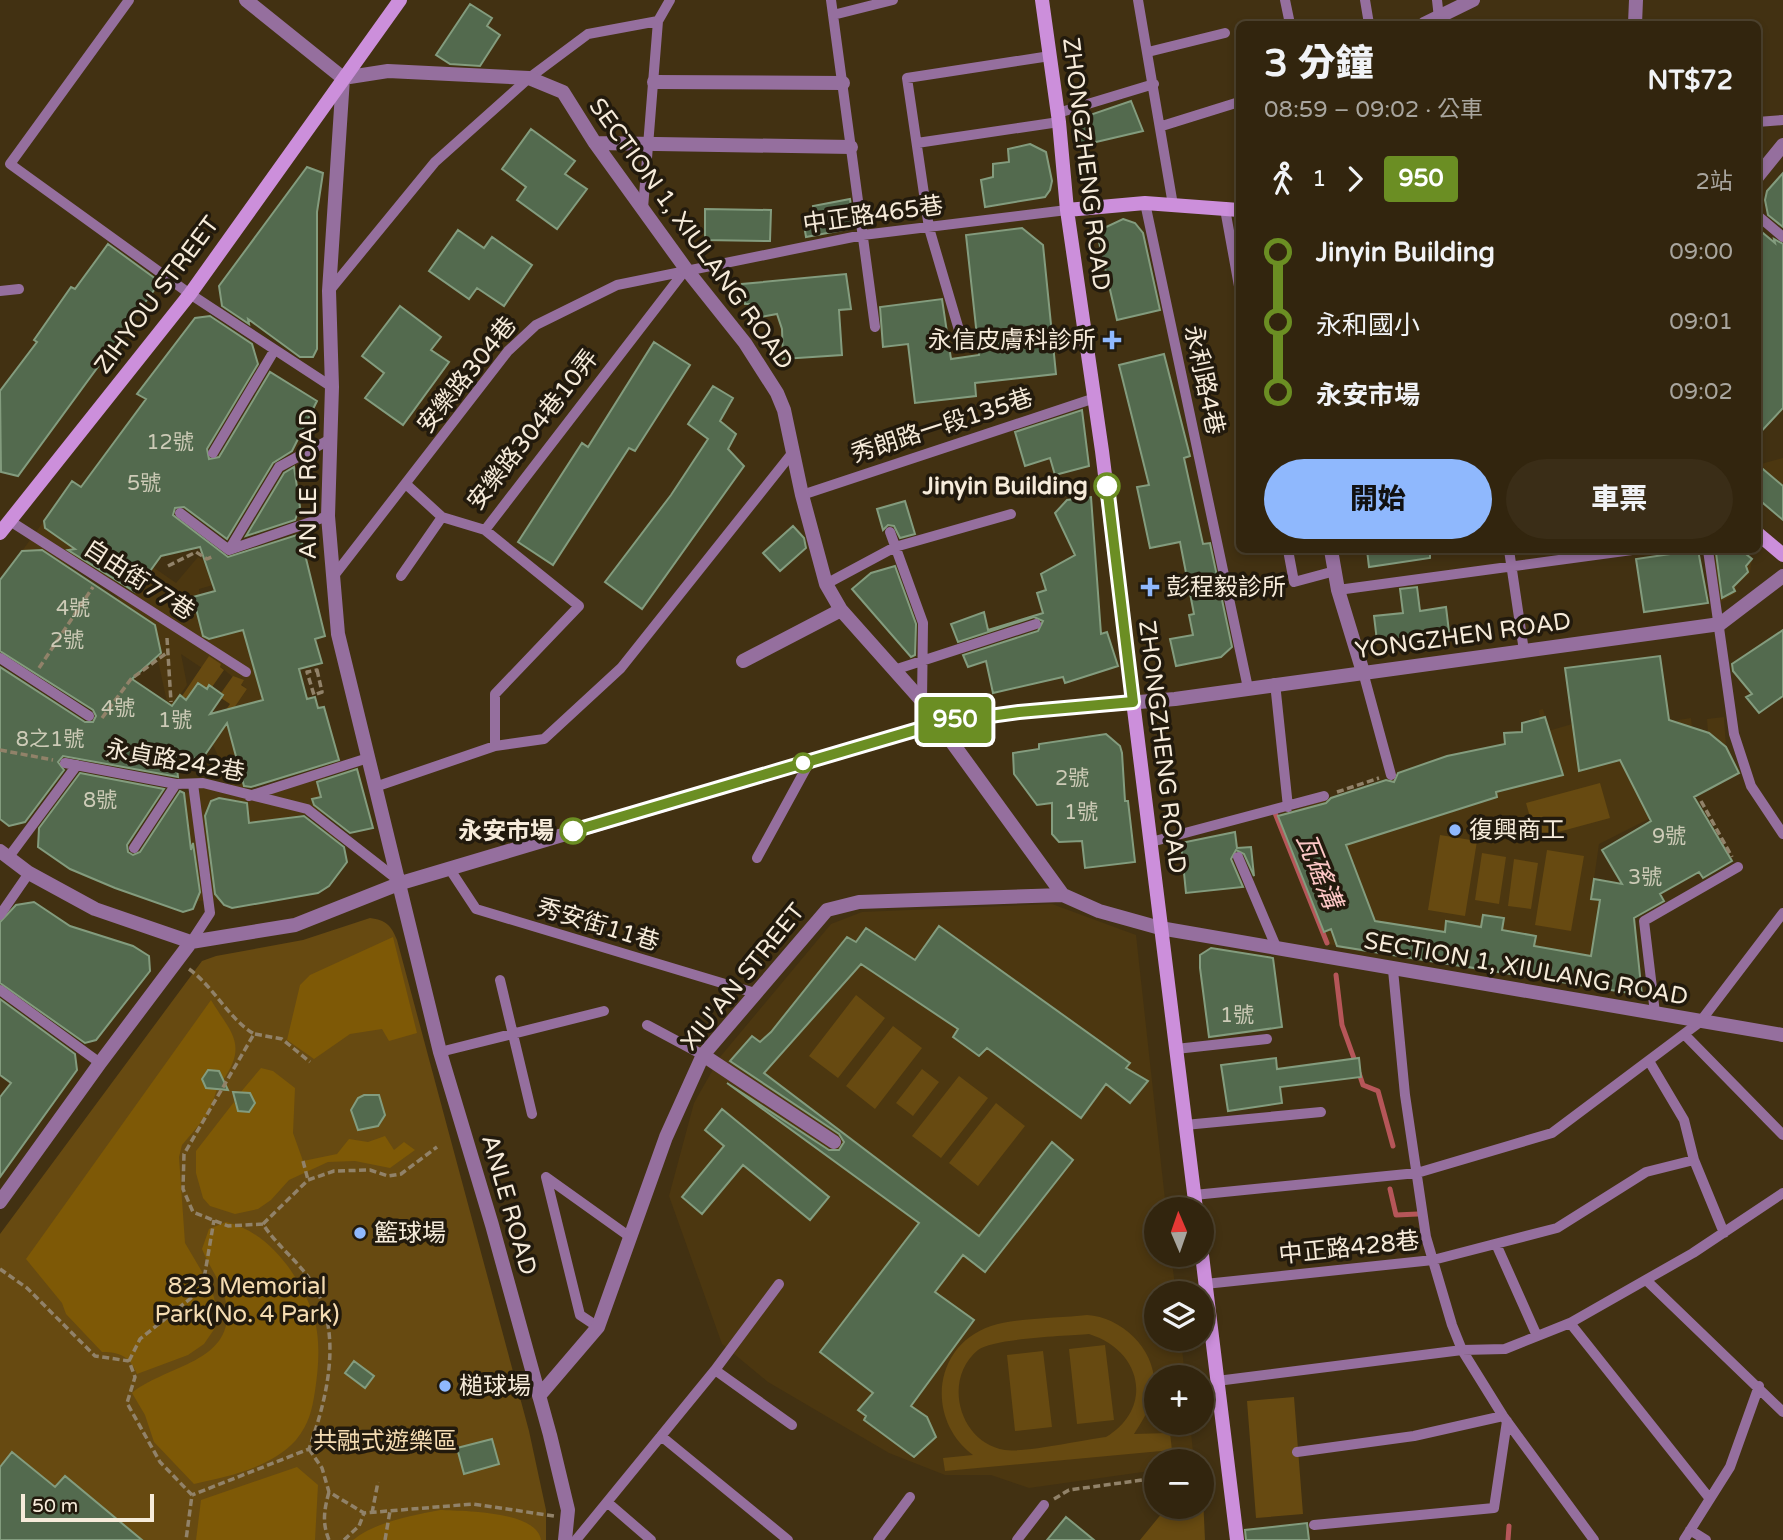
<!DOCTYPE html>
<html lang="zh-TW">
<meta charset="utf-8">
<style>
body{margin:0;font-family:"Varela Round","Noto Sans TC",sans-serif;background:#3a2d17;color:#f1f3f6;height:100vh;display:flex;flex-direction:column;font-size:26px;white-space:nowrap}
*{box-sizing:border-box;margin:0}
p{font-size:23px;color:#a8a59e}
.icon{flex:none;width:38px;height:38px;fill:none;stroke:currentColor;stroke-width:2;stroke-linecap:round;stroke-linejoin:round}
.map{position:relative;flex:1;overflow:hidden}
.panel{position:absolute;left:1236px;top:21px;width:525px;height:532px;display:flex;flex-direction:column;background:#32250e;border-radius:10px;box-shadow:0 4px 10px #0003,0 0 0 2px #4d422e}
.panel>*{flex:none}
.badge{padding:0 14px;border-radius:5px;font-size:24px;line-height:46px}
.needle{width:46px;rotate:358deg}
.fabs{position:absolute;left:1144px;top:1197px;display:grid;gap:14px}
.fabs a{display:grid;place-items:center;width:70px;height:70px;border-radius:50%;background:#32250e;box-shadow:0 4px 10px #0003,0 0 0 2px #4d422e;font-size:35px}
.scale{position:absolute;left:21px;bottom:18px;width:133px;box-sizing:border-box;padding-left:7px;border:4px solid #f6ebda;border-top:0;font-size:19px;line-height:24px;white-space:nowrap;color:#f6ebda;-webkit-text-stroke:5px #221a0d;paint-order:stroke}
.map>.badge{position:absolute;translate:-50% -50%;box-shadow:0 0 0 4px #fff}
.legs{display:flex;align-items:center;gap:10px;height:77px;padding:0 28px;font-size:23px}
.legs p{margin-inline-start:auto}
.headline{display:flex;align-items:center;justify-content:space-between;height:119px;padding:0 28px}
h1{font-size:38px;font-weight:800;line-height:52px}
.button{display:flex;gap:14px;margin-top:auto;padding:14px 28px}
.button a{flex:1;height:80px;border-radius:42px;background:#8fb8fd;color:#111;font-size:28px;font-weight:800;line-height:80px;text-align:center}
.button a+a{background:#3a2d17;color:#f1f3f6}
ul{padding:0 28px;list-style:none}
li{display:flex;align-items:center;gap:24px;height:70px;font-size:26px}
li i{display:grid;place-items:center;width:10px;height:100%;margin:0 9px;background:currentColor}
li i::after{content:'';width:18px;height:18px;margin:-9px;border:5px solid;border-radius:50%;background:#32250e}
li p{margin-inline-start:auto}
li:first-child i{background:linear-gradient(#0000 50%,currentColor 0)}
li:last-child i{background:linear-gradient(currentColor 50%,#0000 0)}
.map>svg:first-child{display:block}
</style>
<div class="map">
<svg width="1783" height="1540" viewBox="0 0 1783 1540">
<rect width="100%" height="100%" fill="#423112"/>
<path fill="#4c3710" d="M1783,458V520L1757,498V465Z
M44,521L45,528L119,567L111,578L134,594L153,567L176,583L198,557L205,562L213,585L199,589L200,595L193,597L205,640L243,630L265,710L226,721L246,792L339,762L342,771L325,776L327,787L321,797L313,799L328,823L344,835L338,843L309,814L249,823L246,802L219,798L211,801L208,808L220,900L196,901L184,793L198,791L197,784L232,786L211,741L247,689L209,657L202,668L181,654L187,685L172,706L167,702L157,656L117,600L118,597L75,568L34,551H22Z
M1714,550H1741L1752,559L1750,573L1736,586V593L1719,603Z
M1660,656L1669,720L1678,723V720L1691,718L1692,728L1708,733L1707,719L1724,717L1726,747L1738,774L1599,844L1594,879L1611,882L1610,888L1629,921L1635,923L1642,995L1328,944L1278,815L1504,744V733L1522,732V723L1540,719L1539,710L1543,709L1547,722L1543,723L1545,732L1572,724L1565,668Z
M1052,904L1136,935L1166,1209H1157V1255H1171L1176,1293H1157V1339H1181L1185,1377H1157V1423H1190L1194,1461H1157V1470L1029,1488L991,1475H945L889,1453L768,1382L722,1344L669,1196L694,1103L720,1057L831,924L862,912Z"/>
<path fill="#674a11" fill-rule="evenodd" d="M209,656L221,664L220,667L224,670L212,687L209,685L207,689L198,683L187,699L182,696Z
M233,676L244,680L241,685L247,689L221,727L216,724L230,704L221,698V693Z
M1600,783L1610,818L1536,838L1526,803Z
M1440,835L1477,841L1465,916L1428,910Z
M1547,850L1584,856L1571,931L1535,925Z
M1482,853L1506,857L1499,904L1475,900Z
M1514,859L1538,863L1531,909L1508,906Z
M370,918C386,920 391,925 397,940L529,1431L546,1510V1540H0V1234L202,961L216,956L303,940Z
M856,995L885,1018L838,1078L809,1056Z
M893,1026L922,1048L875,1109L846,1086Z
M922,1069L939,1082L913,1116L896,1103Z
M959,1076L988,1098L941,1158L912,1136Z
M996,1103L1025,1126L978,1186L949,1163Z
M1087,1315C1123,1317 1158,1352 1154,1389C1152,1406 1143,1420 1134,1434L1170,1433L1172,1450L945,1471L943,1458L973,1455C926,1420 932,1346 991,1326C1015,1318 1060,1318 1087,1315ZM1089,1334C1141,1350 1155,1407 1106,1437C1083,1440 1023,1453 1005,1450C959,1443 942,1379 978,1350C994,1338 1067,1336 1089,1334Z
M1105,1345L1114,1420L1077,1424L1069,1349Z
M1043,1351L1052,1427L1015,1431L1007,1355Z
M1294,1397L1303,1514L1256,1518L1247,1401Z
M1203,1497L1205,1540H1140L1167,1507H1202Z"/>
<path fill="#7e5906" d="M393,937L417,1033L389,1041L382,1029L350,1034L314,1059L287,1040L300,985L310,975Z
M211,1000C231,1033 248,1044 223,1080L218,1071L208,1070L202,1079L207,1088L217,1089L209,1113L182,1145L179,1157L185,1243L211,1287L216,1305L215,1328L204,1344L188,1355L137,1374C130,1357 121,1352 102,1352L66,1314L62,1303L26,1259Z
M261,1068L273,1071L295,1088L293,1133L303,1161L337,1154L349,1139L368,1142L385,1136L394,1150L404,1142L415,1150L390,1168L355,1161L328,1162L289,1180L271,1200L258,1209L235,1214L210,1206L203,1198L196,1173V1151L234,1102L238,1111L249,1112L255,1103L250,1094L240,1093Z
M226,1222C267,1231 298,1273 312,1311C321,1336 319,1365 315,1391C312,1410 309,1424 296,1440C271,1468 229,1476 194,1484L154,1442L145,1415L132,1393C165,1365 237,1363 226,1303C223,1284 209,1267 202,1249L209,1229Z
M297,1467L318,1485L315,1540H196L201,1500Z
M440,1510C463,1511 537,1511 541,1540H353C377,1521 411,1516 440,1510Z"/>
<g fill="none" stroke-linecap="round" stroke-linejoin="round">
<path stroke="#b65659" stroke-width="5" d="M1275,813L1327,943
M1336,975L1342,1025L1356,1064
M1359,1073L1363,1085L1378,1091L1393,1146
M1390,1189L1396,1215L1418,1214
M1508,1540L1509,1526"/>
</g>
<path fill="#536a4e" stroke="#839c7e" stroke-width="2" d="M470,4L492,18L487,26L500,35L480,66L450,64L436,55Z
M1131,101L1143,131L1079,146L1077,127L1084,117Z
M531,129L575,161L565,174L587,189L557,229L517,200L526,187L502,169Z
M1030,144L1046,152L1052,181L1050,190L1045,197L985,207L981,180L993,177V164L1009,162L1008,149Z
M307,167L323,173L317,212V349L313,357H300L248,319L249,324L222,306L219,286Z
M1783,173V227L1768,215L1765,200L1767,191Z
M850,199L854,228L806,237L803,219L815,217L813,206Z
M705,209L771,210L770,241L705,240Z
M1123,219L1135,223L1143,233L1160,310L1117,320L1099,242L1104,228Z
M1022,228L1043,245L1056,374L975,383L976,396L915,403L908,344L883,347L880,307L942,299L951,359L979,355L966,235Z
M1757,228L1775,243L1774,239L1783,244V408L1757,436Z
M458,230L484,248L492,237L532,265L504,306L477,288L469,299L429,271Z
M108,244L160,282L18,476L1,472L0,391L37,342L34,340L71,287L75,289Z
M846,274L851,309L839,310L842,355L783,359L782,329L777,314L755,318L754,304H745L742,284Z
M400,306L441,337L431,350L449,362L403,425L365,398L384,373L362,356Z
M210,316L252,344L258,364L207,449L209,459L219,457L270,372L317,401L292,451L273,463L227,539L184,507L175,508L173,515L228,557L300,534L325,636L315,639L322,663L299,669L307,699L315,697L318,708L324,707L339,760L251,787L244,786L227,723L200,762L195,758L192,763L175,751L178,777L63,756L58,762L64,770L25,822L9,826L0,819V667L85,722H93L96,716L93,710L0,651V580L22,551L42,550L155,625L161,653L132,679L172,706L180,695L186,700L198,683L207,689L209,685L223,695L210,714L263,700L243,630L209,639L203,636L193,597L215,591L200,547L161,556L135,592L68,550L75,549L45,528L44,521L72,481L81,487L146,399L137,394L195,318Z
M654,342L690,365L635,451L629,448L553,565L518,542L582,443L588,447Z
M1164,354L1190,456L1184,458L1203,544L1210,543L1232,647L1221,657L1176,666L1170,639L1193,635L1189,615L1194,614L1180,542L1150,548L1137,487L1149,485L1119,365Z
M713,386L733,398L720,421L736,434L728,449L744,466L642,609L605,582L671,495L708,439L688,424Z
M1082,410L1089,466L1055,475L1050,458L1025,466L1015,432Z
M1757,464L1783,486V520L1757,498Z
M294,467L300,507L295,520L246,536L284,473Z
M1091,497L1101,634L1107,632L1118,666L1065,683L1063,677L993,693L986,661L968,667L963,655L1038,631L1043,621L1034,617L958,642L951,624L984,612L988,630L1043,613L1037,593L1046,590L1041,574L1075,555L1055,513L1067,500Z
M905,501L915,534L900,538L894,526L888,525L883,530L877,509Z
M793,526L804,538L806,548L780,571L763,553Z
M1367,550H1430V558L1369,567Z
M1698,550L1708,603L1644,612L1636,559Z
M1721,550H1741L1752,559L1746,566L1748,572L1733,587L1735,591L1722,598L1716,553Z
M895,566L916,624L915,655L911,657L852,589L871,573Z
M1417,587L1420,611L1446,607L1449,632L1377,641L1374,616L1403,613L1400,589Z
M1783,630V696L1759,713L1746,697L1752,694L1733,671L1732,664Z
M1660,656L1669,720L1709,733L1726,747L1739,773L1694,797L1732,861L1703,878L1699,872L1660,894L1664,901L1634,918L1642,995L1337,946L1331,929L1324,932L1278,816L1326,803L1331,798L1386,780L1394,782L1398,773L1447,756L1505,744L1504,733L1522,732V723L1545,717L1563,775L1496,792L1497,797L1346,845L1375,921L1445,932L1446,921L1481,927L1483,915L1504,918L1502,930L1536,936L1534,946L1591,956L1600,900L1591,899L1594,879L1622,884L1602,850L1651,821L1620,760L1579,771L1565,668Z
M1106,734L1120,746L1122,753L1125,801H1128L1135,862L1085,868L1082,841L1059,842L1052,834V803L1037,805L1014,774L1013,753L1039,749V744Z
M357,769L373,828L350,833L314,805L312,799L321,797L317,782Z
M80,773L164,789L127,845L128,852L133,855L140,852L180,791L184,793L191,850L193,843L200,892L193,909L183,912L115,888L70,869L38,847L39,828Z
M219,798L247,803L249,823L304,816L344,847L347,862L329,886L318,893L232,908L224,905L215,894L205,816L211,801Z
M1235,832L1237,848L1251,847L1254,876L1244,854L1236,850L1231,859L1243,887L1186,893L1181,843Z
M34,902L70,926L133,946L149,956L150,971L96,1040L85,1043L0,983V922L16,905Z
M939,926L1130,1063L1126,1068L1148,1081L1130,1103L1106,1084L1081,1118L987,1048L979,1056L953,1037L958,1029L861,964L764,1073L979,1236L1052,1142L1073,1160L985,1272L963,1255L935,1292L974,1320L911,1406L927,1417L936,1437L914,1457L864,1420L866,1416L858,1410L873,1393L820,1352L919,1223L727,1083L829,1150H839L844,1142L839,1134L730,1061L752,1036L760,1042L771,1032L847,937L856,942L866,928L915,960Z
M1211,948L1273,958L1282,1027L1209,1037L1200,968V955Z
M0,999L75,1054L77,1070L0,1177V1097L11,1083L0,1075Z
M1276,1058L1277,1069L1359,1058L1361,1077L1280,1087L1282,1103L1228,1111L1221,1065Z
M208,1070L219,1071L228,1090L206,1088L202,1079Z
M233,1092L250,1093L255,1103L249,1112L238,1111Z
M364,1095H379L385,1115L378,1126L358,1130L351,1110L358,1098Z
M722,1109L829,1197L810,1220L743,1165L702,1214L682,1197L724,1146L705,1130Z
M354,1361L374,1376L365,1388L345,1373Z
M492,1439L499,1464L464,1474L457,1448Z
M12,1452L55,1487L65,1476L142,1540H0V1467Z
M1066,1517L1094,1540H1047Z
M1307,1523L1309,1540H1246L1245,1530Z"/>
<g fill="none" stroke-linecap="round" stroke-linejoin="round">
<path stroke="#918269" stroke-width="3.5" stroke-dasharray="7 3.5" stroke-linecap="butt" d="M168,566L196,552L207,559L214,556
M167,638L171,702
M39,668L93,587
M317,670L322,692L314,695L307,672Z
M102,718L131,679L168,652
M0,750L53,760
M1337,792L1379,778
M1701,801L1732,857
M189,969C214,987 228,1018 254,1034L184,1154L183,1189L193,1212L228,1226L263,1224C278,1248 304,1265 317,1291C342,1340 326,1401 309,1449L192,1495
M255,1034L282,1039L310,1062
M303,1161L308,1180
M263,1224L308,1180L334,1171L370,1170L388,1176L401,1174L437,1147
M0,1269L27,1288L95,1356L129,1361L135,1377L127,1403L160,1462L192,1495L186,1540
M129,1361L140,1339L196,1294L205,1273L214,1220
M309,1449L322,1468L329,1492L364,1513L473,1504L554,1516
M1202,1472L1212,1470
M329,1492C324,1510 322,1523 329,1540
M1054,1499L1069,1490L1157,1478
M372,1513L378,1482
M344,1540L359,1526L364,1513
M385,1540L390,1511"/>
<path stroke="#956f9e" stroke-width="10" d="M831,0L875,327
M1138,0L1173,205
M1285,0L1290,24
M1365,0L1369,24
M1437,0L1439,18
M833,15L893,0
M1148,52L1225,33
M1058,113L1154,84
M1757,122L1783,120
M1162,126L1239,102
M917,143L1059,122
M10,164L190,294L332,387
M10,164L129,0
M1145,203L1248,688
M643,208L658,21
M1225,209L1239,286
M1757,215L1783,237
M330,290L435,162L529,78L588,34L658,21L670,0
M0,291L19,289
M959,330L929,228L907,78L1050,56
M213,453L274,351
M407,485L442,517
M802,495L1095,398
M180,513L229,550
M10,521L246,672
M485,530L579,606L495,694V746
M890,532L923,623L922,701
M229,550L279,467L329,440
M229,550L328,516
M1288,550L1294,582L1335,571
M1509,550L1524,651
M1708,550L1734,734L1751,786L1783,834
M401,576L442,517L485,530L686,269
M333,577L508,351L536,325L617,285L863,235L1067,210
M826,584L895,547L1011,514
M1338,590L1632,550
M0,658L89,716
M894,670L1036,624
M1363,672L1391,775
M1275,683L1288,807
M65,763L176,784L203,783L307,809L398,880
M375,787L495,746L544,739L621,668L793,452
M249,796L368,758
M1151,842L1324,796
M134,848L176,784
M1238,857L1277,949
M8,858L77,765
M757,858L810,761
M449,868L476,909L755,993
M0,915L29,873
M191,942L210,913L193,784
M1393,970L1405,1095L1426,1237L1452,1325L1462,1350L1503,1416L1594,1540
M500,980L532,1114
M0,990L100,1063
M1655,1013L1644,921L1738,867
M647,1025L703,1055
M1684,1034L1783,1135
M1176,1049L1267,1039
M440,1052L604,1011
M1649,1061L1684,1120L1694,1160L1724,1233
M1185,1125L1321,1112
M546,1177L580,1315L598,1327
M546,1177L630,1237
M1194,1195L1417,1173L1552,1133L1700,1022L1783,913
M1496,1244L1537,1336
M1646,1280L1783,1412
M1205,1284L1433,1260L1557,1228L1646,1172L1694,1160
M1570,1323L1710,1499
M715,1370L779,1284
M1217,1381L1462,1350L1505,1349L1570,1323L1693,1253L1783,1193
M661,1436L788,1540
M1297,1452L1414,1436L1503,1416
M607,1502L651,1540
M1314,1525L1494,1508L1507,1421
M1690,1530L1706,1540
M576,1540L715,1370L792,1425
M878,1540L910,1497
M1017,1540L1044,1505
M1684,1540L1730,1467L1759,1386"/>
<path stroke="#956f9e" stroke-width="14" d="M246,0L343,78L388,71L529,78L563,92L595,143L686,269L745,343L777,393L784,410L802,495L826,584L841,610L922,701L1063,895L1099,911L1160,928L1783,1035
M1424,24L1473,0
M1635,24L1636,0
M343,78L329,291L332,387L328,516L338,634L440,1052L492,1225L550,1435L568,1510L565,1540
M654,82L843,83
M595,143L851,147
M1757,177L1783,145
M1331,550L1338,590L1363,672
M743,661L841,610
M0,851L29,873L95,909L191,942L295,925L401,883L939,723L1019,712L1175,699L1720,624L1783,576
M703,1055L834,1142
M0,1202L100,1063L191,942
M539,1396L598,1327L666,1137L703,1055L827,910L859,902L1063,895"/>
<path stroke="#cc8fdb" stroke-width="14" d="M1042,0L1059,122L1067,210L1102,451L1196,1209
M1067,210L1145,203L1239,210
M0,533L190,294L400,0
M1757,533L1783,555
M1202,1255L1237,1540"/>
</g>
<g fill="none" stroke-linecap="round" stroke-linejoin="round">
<g stroke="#fff" stroke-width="16">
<path id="line-1" d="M573,831L939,723L1019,712L1133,702L1107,486"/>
</g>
<use href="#line-1" stroke="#6b8e23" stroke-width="10"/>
</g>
<g fill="#8fb8fd" stroke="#221a0d" stroke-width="2.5">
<path d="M1108.5 329.5h7v7h7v7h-7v7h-7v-7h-7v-7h7z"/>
<path d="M1146.5 576.5h7v7h7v7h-7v7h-7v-7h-7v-7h7z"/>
<circle cx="1455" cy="830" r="7"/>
<circle cx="360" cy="1233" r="7"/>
<circle cx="445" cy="1386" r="7"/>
</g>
<g fill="#fff" stroke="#6b8e23" stroke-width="3.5">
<circle cx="1107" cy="486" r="12"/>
<circle cx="803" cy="763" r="9"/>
<circle cx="573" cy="831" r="12"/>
</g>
<g text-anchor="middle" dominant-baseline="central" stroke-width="7" stroke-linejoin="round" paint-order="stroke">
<g font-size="21" fill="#cdcbb7">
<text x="170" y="442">12號</text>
<text x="144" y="483">5號</text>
<text x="73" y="608">4號</text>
<text x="67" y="640">2號</text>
<text x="118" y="708">4號</text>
<text x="175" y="720">1號</text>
<text x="50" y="739">8之1號</text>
<text x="1072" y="778">2號</text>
<text x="100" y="800">8號</text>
<text x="1081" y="812">1號</text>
<text x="1669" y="836">9號</text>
<text x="1645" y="877">3號</text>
<text x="1237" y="1015">1號</text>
</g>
<g font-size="24" fill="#f6ebda" stroke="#221a0d">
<text transform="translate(1086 164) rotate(83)">ZHONGZHENG ROAD</text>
<text transform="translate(873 215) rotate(-8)">中正路465巷</text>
<text transform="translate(691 234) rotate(54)">SECTION 1, XIULANG ROAD</text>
<text transform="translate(157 295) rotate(-53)">ZIHYOU STREET</text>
<text transform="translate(467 375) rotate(-51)">安樂路304巷</text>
<text transform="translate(1204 380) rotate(78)">永利路4巷</text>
<text transform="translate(942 426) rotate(-18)">秀朗路一段135巷</text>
<text transform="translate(533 430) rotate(-52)">安樂路304巷10弄</text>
<text transform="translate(308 484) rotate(-90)">AN LE ROAD</text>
<text transform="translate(139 580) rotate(33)">自由街77巷</text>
<text transform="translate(1463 636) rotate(-8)">YONGZHEN ROAD</text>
<text transform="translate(1162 747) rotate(83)">ZHONGZHENG ROAD</text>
<text transform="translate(175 761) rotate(10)">永貞路242巷</text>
<text transform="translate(598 925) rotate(17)">秀安街11巷</text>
<text transform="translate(1526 969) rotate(10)">SECTION 1, XIULANG ROAD</text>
<text transform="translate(743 977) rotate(-51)">XIU'AN STREET</text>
<text transform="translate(509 1205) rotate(74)">ANLE ROAD</text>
<text transform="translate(1349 1248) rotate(-6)">中正路428巷</text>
</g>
<g font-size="24" fill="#f6ebda" stroke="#221a0d" text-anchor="start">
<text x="1096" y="340" text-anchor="end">永信皮膚科診所</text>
<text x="1166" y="587">彭程毅診所</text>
<text x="1469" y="830">復興商工</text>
<text x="374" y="1233">籃球場</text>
<text x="459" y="1386">槌球場</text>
</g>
<g font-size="24" font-weight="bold" fill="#f6ebda" stroke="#221a0d" text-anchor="end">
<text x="1088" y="486">Jinyin Building</text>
<text x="554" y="831">永安市場</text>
</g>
<g font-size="24" fill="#f5dcb2" stroke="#221a0d">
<text x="247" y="1286">823 Memorial<tspan x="247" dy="28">Park(No. 4 Park)</tspan></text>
<text x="385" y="1441">共融式遊樂區</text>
</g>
<g font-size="26" font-style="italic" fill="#fdc7c6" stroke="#221a0d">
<text transform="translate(1319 871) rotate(68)">瓦磘溝</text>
</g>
</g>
</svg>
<div class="fabs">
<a><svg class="needle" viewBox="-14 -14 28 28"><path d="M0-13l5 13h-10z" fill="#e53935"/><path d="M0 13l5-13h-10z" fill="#a8a59e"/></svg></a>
<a><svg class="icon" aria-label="layers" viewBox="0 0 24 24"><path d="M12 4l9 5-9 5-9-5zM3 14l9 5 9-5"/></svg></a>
<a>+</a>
<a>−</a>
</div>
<div class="scale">50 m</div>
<b class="badge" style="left:955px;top:720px;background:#6b8e23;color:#fff">950</b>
<section class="panel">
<div class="headline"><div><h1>3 分鐘</h1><p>08:59 – 09:02 · 公車</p></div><b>NT$72</b></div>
<div class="legs"><svg class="icon" aria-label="walk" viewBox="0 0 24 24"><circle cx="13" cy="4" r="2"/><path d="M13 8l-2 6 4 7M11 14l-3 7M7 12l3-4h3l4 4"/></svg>1<svg class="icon" aria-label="forward" viewBox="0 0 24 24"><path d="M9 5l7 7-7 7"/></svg><b class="badge" style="background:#6b8e23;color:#fff">950</b><p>2站</p></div>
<ul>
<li><i style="color:#6b8e23"></i><b>Jinyin Building</b><p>09:00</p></li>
<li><i style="color:#6b8e23"></i><span>永和國小</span><p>09:01</p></li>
<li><i style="color:#6b8e23"></i><b>永安市場</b><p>09:02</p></li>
</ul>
<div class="button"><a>開始</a><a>車票</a></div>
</section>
</div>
